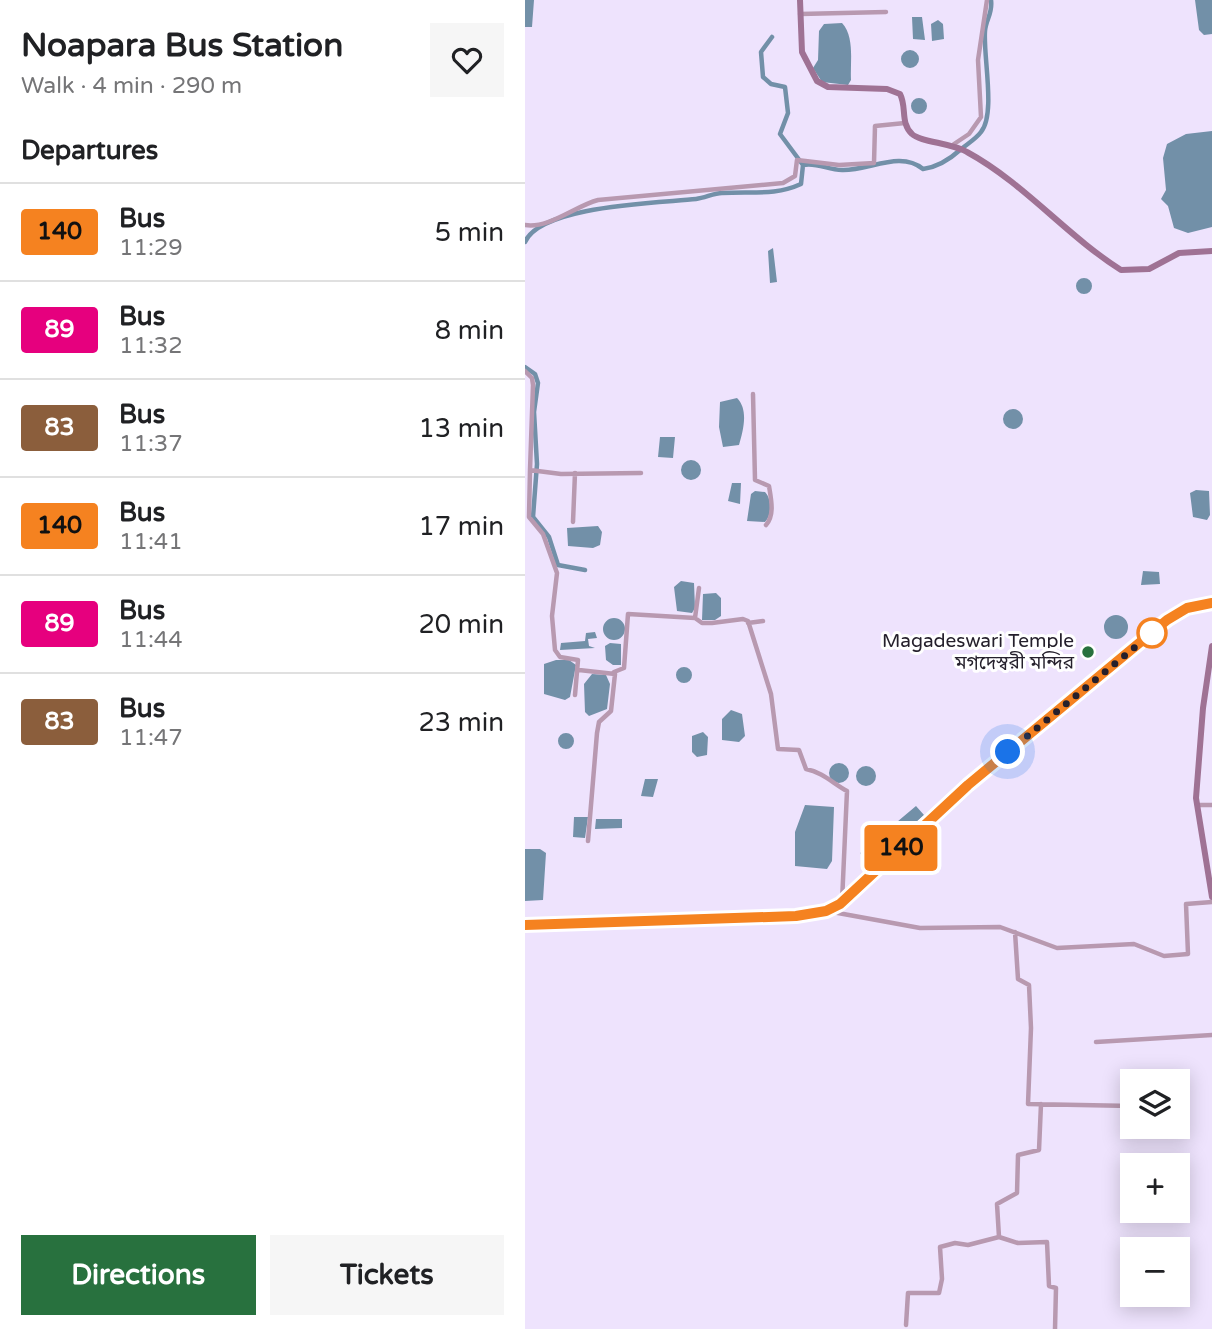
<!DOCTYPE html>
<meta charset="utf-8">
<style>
body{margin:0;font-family:"Varela Round","Noto Sans Bengali",sans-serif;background:#f6f6f6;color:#202124;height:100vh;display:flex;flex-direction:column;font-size:26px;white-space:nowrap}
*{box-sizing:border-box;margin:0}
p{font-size:23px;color:#757577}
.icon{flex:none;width:38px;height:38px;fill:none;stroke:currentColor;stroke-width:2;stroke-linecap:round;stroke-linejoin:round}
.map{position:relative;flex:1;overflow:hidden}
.details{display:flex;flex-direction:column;background:#fff;width:525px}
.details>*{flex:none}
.badge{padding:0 14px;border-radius:5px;font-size:24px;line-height:46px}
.fabs{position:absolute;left:595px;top:1069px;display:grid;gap:14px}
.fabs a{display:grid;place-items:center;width:70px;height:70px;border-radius:0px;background:#fff;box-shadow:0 4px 18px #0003;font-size:35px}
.you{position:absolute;width:35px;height:35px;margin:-18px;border:5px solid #fff;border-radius:50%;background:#1a73e8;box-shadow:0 0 0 10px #1a73e833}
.map>.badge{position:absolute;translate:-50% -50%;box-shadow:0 0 0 4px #fff}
h2{padding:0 21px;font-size:26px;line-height:63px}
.round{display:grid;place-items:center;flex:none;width:74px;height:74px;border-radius:0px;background:#f6f6f6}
.headline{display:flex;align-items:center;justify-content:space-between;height:119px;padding:0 21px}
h1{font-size:33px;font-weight:700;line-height:52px}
.button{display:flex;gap:14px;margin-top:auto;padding:14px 21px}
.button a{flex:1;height:80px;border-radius:0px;background:#28713e;color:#fff;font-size:28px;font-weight:700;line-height:80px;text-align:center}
.button a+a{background:#f6f6f6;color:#202124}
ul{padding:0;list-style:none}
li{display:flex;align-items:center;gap:21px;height:98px;padding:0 21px;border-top:2px solid #e0e0e0}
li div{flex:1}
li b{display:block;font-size:26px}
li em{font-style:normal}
li .badge{min-width:77px;font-weight:700;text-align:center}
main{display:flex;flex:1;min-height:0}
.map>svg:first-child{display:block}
</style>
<main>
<section class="details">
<div class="headline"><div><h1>Noapara Bus Station</h1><p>Walk · 4 min · 290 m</p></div><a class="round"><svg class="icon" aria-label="heart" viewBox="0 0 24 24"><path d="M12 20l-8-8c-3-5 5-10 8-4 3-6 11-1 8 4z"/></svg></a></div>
<h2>Departures</h2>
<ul>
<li><span class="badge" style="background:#f58220;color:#111">140</span><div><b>Bus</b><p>11:29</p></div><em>5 min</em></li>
<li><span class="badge" style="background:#e6007e;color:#fff">89</span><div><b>Bus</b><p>11:32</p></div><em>8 min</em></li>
<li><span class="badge" style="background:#8b5e3c;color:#fff">83</span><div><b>Bus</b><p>11:37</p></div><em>13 min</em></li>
<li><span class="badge" style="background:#f58220;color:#111">140</span><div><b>Bus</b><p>11:41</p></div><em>17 min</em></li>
<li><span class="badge" style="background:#e6007e;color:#fff">89</span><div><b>Bus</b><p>11:44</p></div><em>20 min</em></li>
<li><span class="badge" style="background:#8b5e3c;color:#fff">83</span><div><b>Bus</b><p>11:47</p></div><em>23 min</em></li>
</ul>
<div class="button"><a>Directions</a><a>Tickets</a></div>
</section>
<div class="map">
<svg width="687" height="1329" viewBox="0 0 687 1329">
<rect width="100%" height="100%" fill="#eee3fd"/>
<path fill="#7290a8" d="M0,0H9L7,27H0Z
M670,0H687V34L679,35L674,30Z
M387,17H397L400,40L388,39Z
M413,20L418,24L419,39L407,41L406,24Z
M299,24L317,23C330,37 325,62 326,80L323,85L297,82L288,68L293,60L294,31Z
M376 59a9 9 0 1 1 18 0a9 9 0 1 1-18 0Z
M386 106a8 8 0 1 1 16 0a8 8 0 1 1-16 0Z
M687,131V227L663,233L649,228L643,206L636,199L641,190L638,158L642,144L661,134Z
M248,248L252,282L245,283L243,251Z
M551 286a8 8 0 1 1 16 0a8 8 0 1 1-16 0Z
M212,398C224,410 218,431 214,445L198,447L194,427L195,402Z
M478 419a10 10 0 1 1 20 0a10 10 0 1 1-20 0Z
M135,437H150L148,458L133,457Z
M156 470a10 10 0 1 1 20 0a10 10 0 1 1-20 0Z
M207,483H216L215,504L203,501Z
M671,490L684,491L685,515L682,520L668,517L665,493Z
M230,491L240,492C247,499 247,515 240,522L222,521L226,494Z
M73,526L77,532L75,545L68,548L43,546L42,528Z
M618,571L634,572L635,584L616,585Z
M156,581L169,583L170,608L167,613L152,611L149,587Z
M191,593L196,598V616L190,620H177L178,594Z
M579 627a12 12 0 1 1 24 0a12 12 0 1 1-24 0Z
M78 629a11 11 0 1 1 22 0a11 11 0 1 1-22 0Z
M70,632L72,638L63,639L64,646L70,648L35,650L36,643L60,641L61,633Z
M85,643L96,644V665H88L81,660L80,646Z
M31,660H44L51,665L45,697L40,700L19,694V664Z
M151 675a8 8 0 1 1 16 0a8 8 0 1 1-16 0Z
M67,674L81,675L85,684L82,709L64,716L60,712L59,684Z
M206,710L217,714L220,736L214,742L197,740V719Z
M178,732L183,737L182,755L172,757L167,752V736Z
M33 741a8 8 0 1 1 16 0a8 8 0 1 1-16 0Z
M304 773a10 10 0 1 1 20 0a10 10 0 1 1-20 0Z
M331 776a10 10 0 1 1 20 0a10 10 0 1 1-20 0Z
M120,779H133L128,797L116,796Z
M280,805L309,807L307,861L302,869L270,866V832Z
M391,806L399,815L343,865L335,853Z
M49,817H63L60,838L48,837Z
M71,819H97V828L70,829Z
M0,849H15L21,853L18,900L0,901Z"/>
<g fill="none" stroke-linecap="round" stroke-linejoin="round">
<path stroke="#7290a8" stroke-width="4.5" d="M278,165C292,162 303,170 317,170C344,171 375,150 398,169C413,167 424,160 435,150C442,144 451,139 456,132C471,114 458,56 460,31C461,19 468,13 466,0
M0,242C16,205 135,203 171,199C180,198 189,193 197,193C226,191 250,196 276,184L278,165L255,134L263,113L260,87L246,84L238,77L236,52L247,37
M0,367L10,374L13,383L9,412L12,464L8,517L24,537L33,565L60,570"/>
<path stroke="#b899b0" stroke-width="4.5" d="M275,14L361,12
M429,144L444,134L456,117L453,60L462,0
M0,225C24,229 50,206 73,200L258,183L270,176L272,160L314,165L349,163L350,126L380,123
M0,371L7,378L8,385L5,470L36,474L116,473
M228,394L230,480L244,486C246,499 250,515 241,525
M5,470L4,517L18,534L32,573L27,616L30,650L35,657L53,660L50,695
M48,522L50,473
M170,618L177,623H187L218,619L223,621L246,694L253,749L274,750L281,769C297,772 309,784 322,791L317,902
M223,623L238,621
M54,670L90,674L86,711L74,722L72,733L63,841
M89,672L99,668L103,614L170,618L174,588
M672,805H687
M302,911L395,928L475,927L532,948L609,944L639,956L663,954L661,904L687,902
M490,932L493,979L504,985L506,1028L503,1104L607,1106
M571,1042L687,1035
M474,1237L493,1243L522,1242L524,1286L531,1288L530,1329
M381,1325L383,1293H414L417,1279L415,1247L430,1243L443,1245L474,1237L472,1204L492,1193L493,1155L514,1150L516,1104"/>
<path stroke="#9f7294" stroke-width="6" d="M275,0L277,52L292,81L303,87L362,89L375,94C382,107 375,123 387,134C395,142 427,143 442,152C499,183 542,236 596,270L624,269L654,253L687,251
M687,646L678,708L671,798L687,897"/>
<path stroke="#8c567f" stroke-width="7" d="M0,925L271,916L301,911L315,904L443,785L642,620L662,608L687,603"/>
</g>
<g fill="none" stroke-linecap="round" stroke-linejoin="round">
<g stroke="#fff" stroke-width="16">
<path id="line" d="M0,925L271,916L301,911L315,904L443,785L642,620L662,608L687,603"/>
</g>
<use href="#line" stroke="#f58220" stroke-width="10"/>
<path stroke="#25202c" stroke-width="7" stroke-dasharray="0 12.6" d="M483,752L627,633"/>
</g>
<circle fill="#fff" stroke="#f58220" stroke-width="3.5" cx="627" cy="633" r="14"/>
<circle fill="#28713e" stroke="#fff" stroke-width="2.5" cx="563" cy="652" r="7"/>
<g text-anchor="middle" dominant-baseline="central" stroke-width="6" stroke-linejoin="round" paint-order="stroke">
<g font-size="19" fill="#25202c" stroke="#fff" text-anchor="end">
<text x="549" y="641">Magadeswari Temple<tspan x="549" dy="22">মগদেস্বরী মন্দির</tspan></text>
</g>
</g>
</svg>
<div class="fabs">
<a><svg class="icon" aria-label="layers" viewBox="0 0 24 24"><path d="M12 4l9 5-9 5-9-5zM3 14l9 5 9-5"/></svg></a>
<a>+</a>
<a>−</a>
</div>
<div class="you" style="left:483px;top:752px"></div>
<b class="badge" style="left:376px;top:848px;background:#f58220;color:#111">140</b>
</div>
</main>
